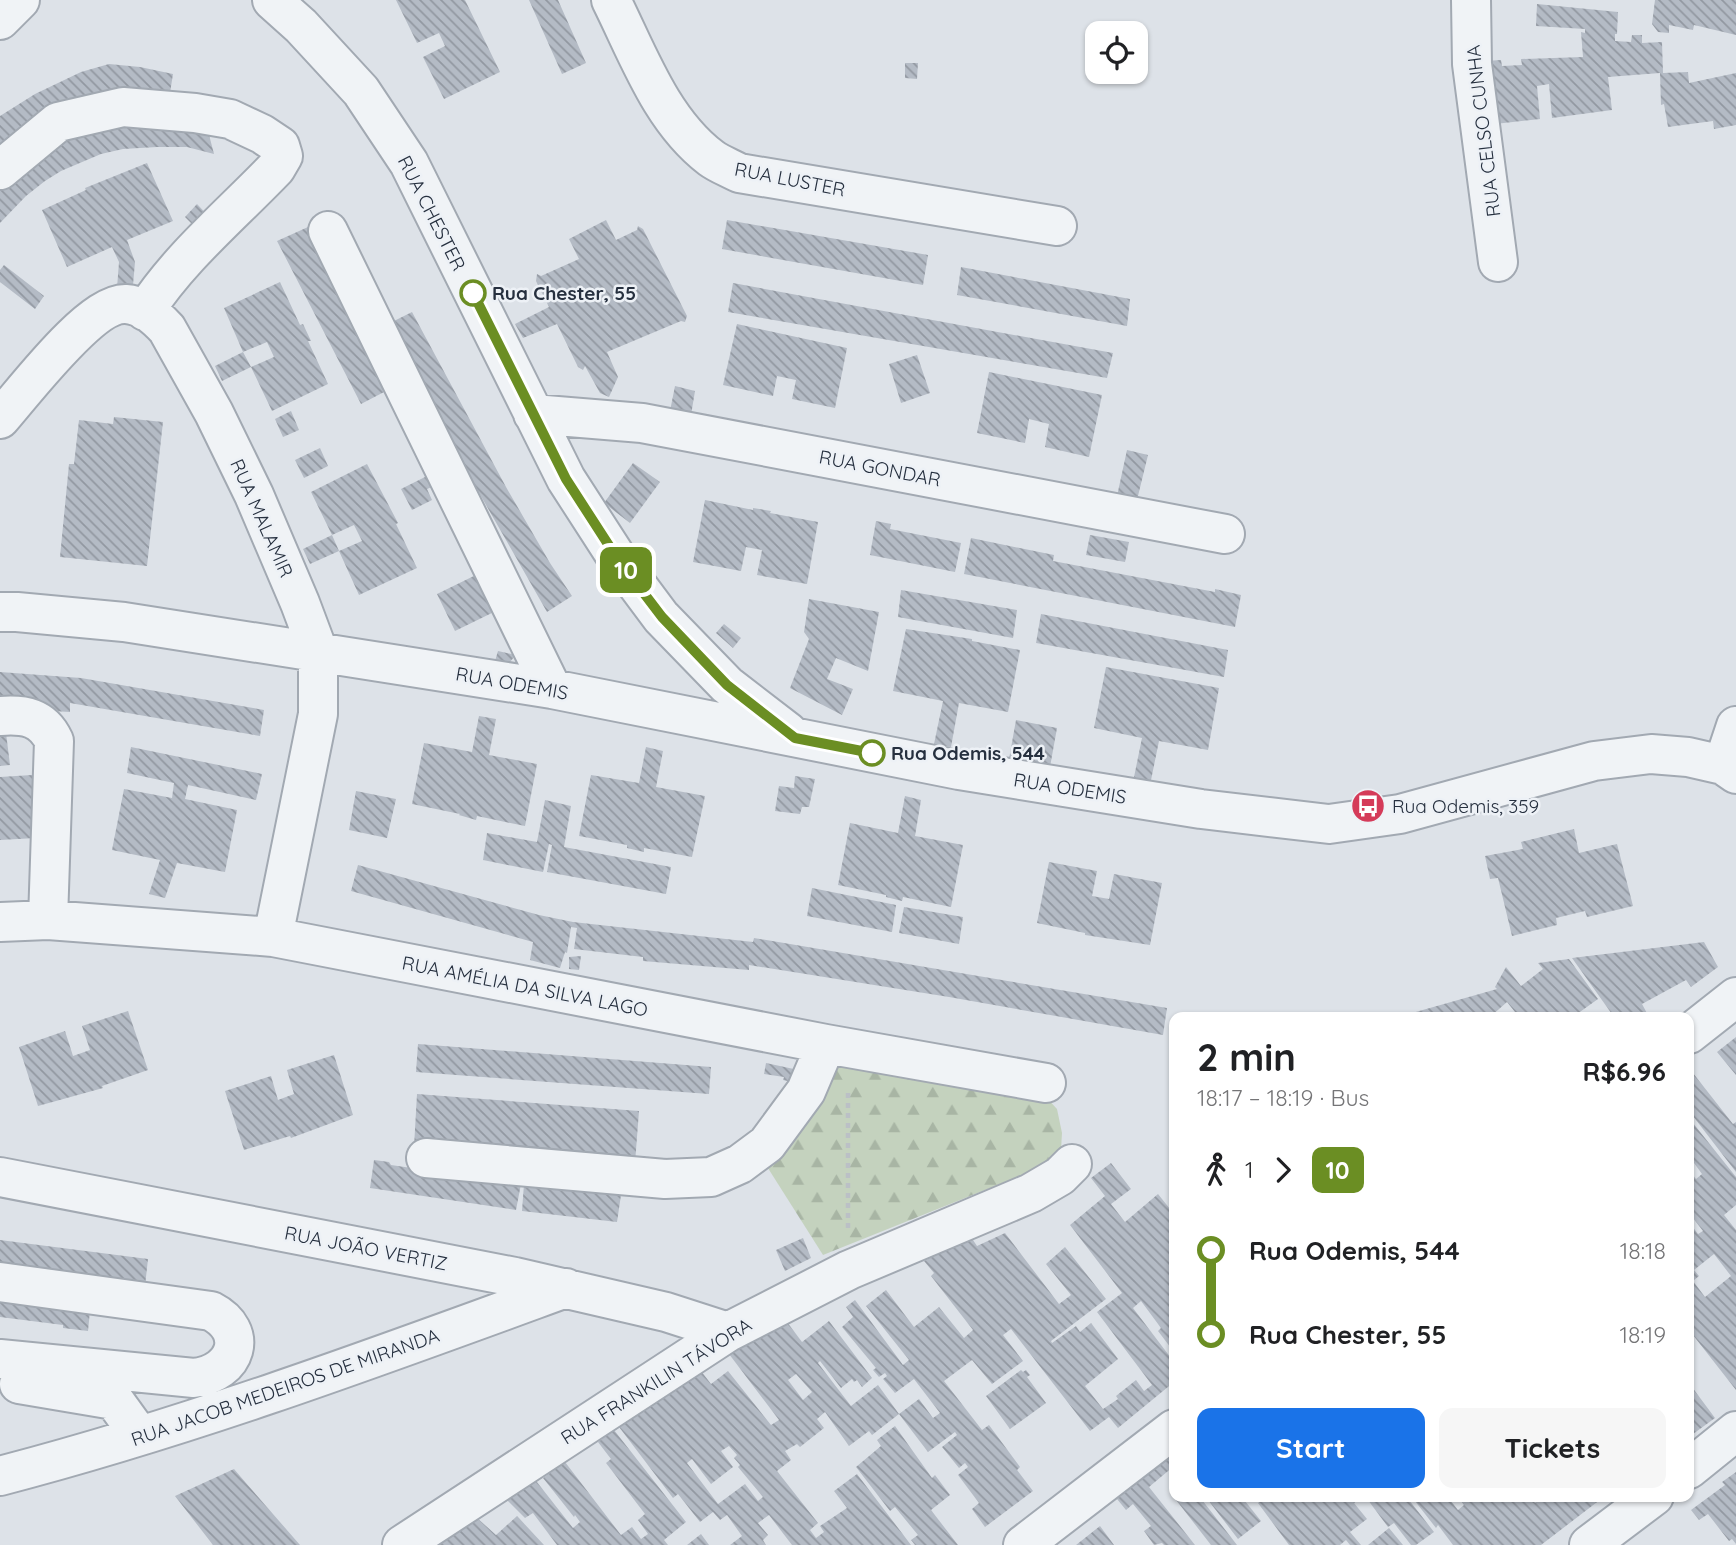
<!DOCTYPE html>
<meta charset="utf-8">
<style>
body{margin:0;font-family:Quicksand,sans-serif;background:#f6f6f6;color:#202124;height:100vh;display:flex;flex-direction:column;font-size:26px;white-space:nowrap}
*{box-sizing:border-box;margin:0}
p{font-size:23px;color:#757577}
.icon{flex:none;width:38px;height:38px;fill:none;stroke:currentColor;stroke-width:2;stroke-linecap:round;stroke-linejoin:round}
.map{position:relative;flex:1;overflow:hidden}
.side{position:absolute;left:1169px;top:1012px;width:525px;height:490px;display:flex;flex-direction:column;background:#fff;border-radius:14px;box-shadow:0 2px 5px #0004}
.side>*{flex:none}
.badge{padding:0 14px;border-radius:10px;font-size:24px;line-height:46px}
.fabs{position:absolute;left:1085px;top:21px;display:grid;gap:14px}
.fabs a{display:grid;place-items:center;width:63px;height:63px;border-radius:14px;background:#fff;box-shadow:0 2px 5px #0004;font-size:35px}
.map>.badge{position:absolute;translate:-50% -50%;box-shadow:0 0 0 4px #fff}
.legs{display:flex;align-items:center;gap:10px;height:77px;padding:0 28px;font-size:23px}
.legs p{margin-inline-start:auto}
.overview{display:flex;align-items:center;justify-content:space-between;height:119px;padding:0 28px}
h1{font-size:38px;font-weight:700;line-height:52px}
.button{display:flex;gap:14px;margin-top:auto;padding:14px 28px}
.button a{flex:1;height:80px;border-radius:14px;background:#1a73e8;color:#fff;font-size:28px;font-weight:700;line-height:80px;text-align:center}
.button a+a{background:#f6f6f6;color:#202124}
ul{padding:0 28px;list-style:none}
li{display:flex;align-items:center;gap:24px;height:84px;font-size:26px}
li i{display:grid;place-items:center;width:10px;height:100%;margin:0 9px;background:currentColor}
li i::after{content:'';width:18px;height:18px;margin:-9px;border:5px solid;border-radius:50%;background:#fff}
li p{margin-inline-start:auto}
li:first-child i{background:linear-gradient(#0000 50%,currentColor 0)}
li:last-child i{background:linear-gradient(currentColor 50%,#0000 0)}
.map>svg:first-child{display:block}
</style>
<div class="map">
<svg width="1736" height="1545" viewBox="0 0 1736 1545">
<defs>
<pattern id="forest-firs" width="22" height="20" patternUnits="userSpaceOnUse" patternTransform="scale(1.75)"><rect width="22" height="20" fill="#c4d2be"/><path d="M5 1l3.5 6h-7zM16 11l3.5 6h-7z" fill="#a8b5a4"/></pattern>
<pattern id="building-back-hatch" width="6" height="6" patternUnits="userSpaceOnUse" patternTransform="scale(1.75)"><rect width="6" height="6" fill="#b4bbc5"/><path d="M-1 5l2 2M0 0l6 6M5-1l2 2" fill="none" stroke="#9298a1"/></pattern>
</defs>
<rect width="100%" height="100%" fill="#dde2e8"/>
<path fill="url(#forest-firs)" d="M832,1062L1045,1096L1057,1109L1062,1133L1061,1150L1047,1165L823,1255L766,1165Z"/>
<path fill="url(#building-back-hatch)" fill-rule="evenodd" d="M396,0H465L500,72L444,99L423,57L445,46L439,33L417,43Z
M529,0H558L586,63L562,74Z
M1655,0H1736V35L1694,25L1693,30L1669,25V33L1658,32L1652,24Z
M1537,4L1618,12L1617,34H1615V41L1631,42L1632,35H1642V43L1662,42L1663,73L1688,72L1689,83L1736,73V125L1714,129L1713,121L1668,127L1664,104L1661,105L1660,73L1608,77L1612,110L1552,118L1549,84L1537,86L1540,119L1495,124L1486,61L1501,60L1502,66L1522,65L1521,59L1583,57L1581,32L1585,33V29L1536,26Z
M905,63H918L917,79L905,78Z
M109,64L140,67L173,74L169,99L0,151V116L35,94L81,72Z
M110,124L207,127L214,154L187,147H157L123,149L101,154L61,171L45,181L26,196L0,223V187L58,140Z
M147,163L173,221L127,240L135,262L133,285L117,288L119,262L112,247L67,267L42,210L86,190L85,188Z
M197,204L213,221L201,233L185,217Z
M606,220L616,240L637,230L638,226L643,229L687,316L685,322L681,321L607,352L618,377L609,397L600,393L585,366L583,370L578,367L557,324L523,338L515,324L549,307L536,281L537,274L541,276L579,259L569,239Z
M727,220L928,255L923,285L722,249Z
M308,227L386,391L361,404L277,241Z
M4,265L44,296L35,309L0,282V270Z
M961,267L1130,299L1127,326L957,295Z
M280,282L300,325L303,324L311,341H308L328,384L272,411L251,367L274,357L267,342L243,352L251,367L222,381L215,366L243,352L224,308Z
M733,283L927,319L1113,353L1107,378L728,312Z
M412,312L506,487L550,563L572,596L547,612L384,326Z
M737,324L847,348L835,408L792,399L796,380L777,376L773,396L723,385Z
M917,355L930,393L901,403L889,364Z
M989,372L1102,395L1089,457L1045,447L1049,424L1029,419L1025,443L977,433Z
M675,386L695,391L691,415L670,411Z
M291,411L299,430L283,437L275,419Z
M114,417L163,422L147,566L60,557L69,464H74L79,420L113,424Z
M320,448L328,466L304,478L295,460Z
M1127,450L1148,455L1137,500L1117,496Z
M633,463L660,482L630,523L604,503Z
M367,464L398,523L396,524L417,568L359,595L339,551L362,541L354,525L332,535L311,492Z
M427,476L432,487L427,489L432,500L412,510L401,489Z
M705,500L753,510V508L771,511L770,513L818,522L807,584L757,575L762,550L746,547L741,571L693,562Z
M876,521L891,524L890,529L961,543L955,572L870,555Z
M332,535L339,551L310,564L303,549Z
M1090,535L1129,542L1125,562L1086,555Z
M971,538L1054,555L1053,561L1215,592V589L1241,595L1235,627L964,574Z
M480,573L498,610L455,631L437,594Z
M901,590L1017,610L1013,638L898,617Z
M809,599L879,612L868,671L836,658L827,679L853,689L842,715L790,688L809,639L804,632Z
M1041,614L1228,650L1224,677L1036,643Z
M724,624L741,638L733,648L716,633Z
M906,629L972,639V641L1020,650L1008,712L959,703L951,747L934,744L943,701L893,691Z
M498,651L516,655L508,664L495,661Z
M1106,667L1219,688L1208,750L1159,741L1150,785L1133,782L1142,738L1094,728Z
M0,672L81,678L264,710L260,736L70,703V712L0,708Z
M479,716L496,719L489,755L537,764L525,826L477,816L476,820L459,815L460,814L412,804L424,743L472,752Z
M1016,720L1057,728L1050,767L1009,759Z
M6,733L10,765L0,766V734Z
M131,747L262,774L256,800L188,785L185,799L237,810L225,872L177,863L165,898L149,894L160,860L112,850L124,789L172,798L174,783L127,773Z
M646,747L663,751L656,787L705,796L692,857L644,848V852L627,848V845L579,836L591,775L639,783Z
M32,775L36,838L0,840V777Z
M795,776L815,779L809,807H802L800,814L775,811L779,786L794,788Z
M356,791L396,799L387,838L349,830Z
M905,796L921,800L915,836L963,845L951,907L903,897L902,901L886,897V895L838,885L850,823L898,833Z
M545,800L571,806L564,847L671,867L666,894L547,872L552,845L549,844L543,872L483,860L487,833L537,842Z
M1574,829L1579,853L1617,844L1633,906L1587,917L1585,911L1556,918L1557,925L1512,936L1498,878L1490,879L1485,856L1523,849L1521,842Z
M1049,862L1097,871L1092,896L1109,899L1114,874L1162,883L1150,945L1085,935V933L1037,923Z
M358,865L539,915L573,922L753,942L754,938L1167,1008L1163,1035L949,997L749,965V970L643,961V957L574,949L577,928L571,927L567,953L565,952L560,968L530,960L533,942L351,891Z
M812,888L896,905L892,932L807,916Z
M904,907L963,917L959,944L899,933Z
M1704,942L1718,967L1691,987L1686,980L1642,1004L1649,1017H1614L1572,958Z
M581,956L579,970L569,969V957Z
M1569,959L1598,999L1577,1014L1580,1017H1519L1507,1002L1490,1017H1398L1497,989L1495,987L1506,967L1521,986L1543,969L1538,963Z
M128,1011L148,1070L102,1086L103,1088L38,1106L19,1047L65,1031L73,1056L90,1050L82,1026Z
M1736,1037V1075L1717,1052Z
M418,1044L711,1067L709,1094L416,1072Z
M334,1055L353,1115L291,1138L290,1136L244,1150L225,1091L271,1076L278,1100L294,1094L287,1070Z
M766,1063L803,1071L801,1084L783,1080L784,1077L764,1074Z
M1689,1068L1733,1124L1736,1122V1172L1689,1111Z
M417,1094L639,1111L635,1163L414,1147Z
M1689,1118L1736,1177V1205L1724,1215L1736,1230V1390L1689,1330V1284L1693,1281L1705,1297L1731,1276L1714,1254L1694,1270L1699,1276L1693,1281L1689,1276V1222L1698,1234L1703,1231L1689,1213V1170L1696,1179L1702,1174L1689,1156Z
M374,1160L389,1162L391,1165L521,1184L516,1210L370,1188Z
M1111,1163L1131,1189L1111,1204L1125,1222L1158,1194L1174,1214V1352L1158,1331L1161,1328L1141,1301L1133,1308L1174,1362V1382L1118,1428L1109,1417L1090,1431L1011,1329L1003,1335L1023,1361L992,1384L972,1360L944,1381L982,1430L989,1425L1020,1467L1017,1470L1033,1491L985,1527L972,1509L979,1503L958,1475L968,1467L965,1463L959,1468L942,1447L957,1435L955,1432L928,1452L899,1414L872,1435L869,1431L849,1446L825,1412L817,1419L824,1428L800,1447L797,1444L785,1451L791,1460L777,1471L818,1523L810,1530L816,1538L824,1532L820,1526L847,1508L834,1491L857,1474L911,1545H792L769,1515L758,1523L768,1535L763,1540L766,1545H730L742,1536L727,1515L720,1520L713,1512L700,1522L678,1494L673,1498L616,1423L698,1367L711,1384L728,1371L771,1425L779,1420L729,1354L787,1322L802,1342L829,1321L872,1378L862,1387L857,1380L854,1382L852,1379L841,1388L820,1361L818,1363L851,1406L878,1385L899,1414L919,1399L933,1418L940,1413L914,1379L895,1393L883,1379L887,1376L885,1373L879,1377L873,1370L876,1368L842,1327L853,1317L846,1307L855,1300L903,1365L909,1360L866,1306L886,1290L914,1327L939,1307L964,1338L973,1330L931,1276L934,1273L924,1261L971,1237L977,1246L1005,1233L1059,1304L1071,1295L1046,1264L1065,1247L1106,1299L1051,1341L1052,1343L1076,1326L1080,1332L1091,1323L1118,1359L1085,1386L1103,1409L1118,1399L1116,1396L1136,1380L1144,1391L1152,1385L1097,1312L1122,1293L1070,1225L1105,1196L1091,1178ZM796,1374L812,1392L803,1400L788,1380ZM729,1446L737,1455L734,1458L740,1465L738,1467L763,1497L758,1501L745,1484L718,1504L687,1463L692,1459L711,1484L733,1467L721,1451Z
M524,1184L621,1195L617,1222L522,1211Z
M803,1238L811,1258L785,1271L776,1250Z
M0,1240L148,1259L145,1286L0,1268Z
M0,1288L91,1301L88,1331L63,1328V1325L0,1317Z
M1021,1370L1023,1372L1026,1370L1030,1375L1027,1377L1046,1403L1010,1429L986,1396Z
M1689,1383L1715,1418L1693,1434L1689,1429Z
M895,1426L932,1478L935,1475L950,1495L931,1510L958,1545H915L911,1540L918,1535L895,1507L890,1511L856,1467L881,1446L877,1440Z
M614,1430L686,1522L664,1540L668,1545H557L533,1513L525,1518L505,1498L533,1477L573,1528L580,1522L575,1515L574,1517L543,1478L565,1462L621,1535L632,1527L641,1539L648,1534L638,1520L645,1514L606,1463L611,1459L598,1442Z
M1169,1457L1174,1466L1149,1487L1195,1545H1164L1162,1543L1154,1545L1144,1531L1151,1526L1133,1504L1126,1510L1117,1499Z
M234,1469L246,1483L300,1545H213L175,1496Z
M1736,1472V1544L1732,1539L1729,1541L1708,1514L1699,1520L1691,1510L1725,1485L1722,1482Z
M1173,1496H1199L1237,1545H1211Z
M1205,1496H1241L1261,1521L1238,1539Z
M1260,1496H1363L1354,1503L1367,1519L1350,1532L1361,1545H1350L1346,1540L1340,1545H1289L1258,1503L1263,1499Z
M1365,1496H1406L1434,1532L1416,1545H1411L1394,1523L1388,1527Z
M1411,1496H1447L1458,1510L1464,1505L1457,1496H1531L1535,1503L1541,1496H1605L1541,1545H1453L1438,1525L1436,1528Z
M517,1516L544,1545H436L476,1517L496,1535Z
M1100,1526L1114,1545H1076Z
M1389,1528L1403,1545H1368Z
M701,1534L709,1545H687Z"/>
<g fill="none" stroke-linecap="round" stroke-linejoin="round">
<g stroke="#a2a9b2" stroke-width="42">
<path id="minor" d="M272,0L301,26L361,91L409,163L566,479L617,558L661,617L727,685L788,732
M611,0C638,54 661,120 711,158C719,164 730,168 739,173L1057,226
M1471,0L1472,64L1498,262
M0,20L20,0
M0,170L58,122L123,107L195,113L230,119L262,134L280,146L283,156L276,168C232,214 180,257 145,311
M328,231L552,689
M533,414L642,423L1225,534
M0,419C24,392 91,302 126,304C143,305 157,318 167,329L214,413L254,495L300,603L318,651V714L273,937
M0,612H17L124,622L552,689L959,770L1201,809L1329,824L1400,814L1594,761L1651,754L1688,757L1723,765L1736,774
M0,716C24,714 43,717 54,741L48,920
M1723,765L1736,726
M0,922L48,920L273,937L826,1044L1046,1083
M1689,1034L1736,997
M426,1158L665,1179L711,1177L740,1164L767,1144L806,1091L826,1044
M0,1177L515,1277L666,1312L728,1332
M0,1282L211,1311C250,1331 237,1373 194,1378L0,1359
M19,1384L114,1400L140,1436
M1689,1469L1736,1431
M0,1476C192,1426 380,1356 566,1288
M402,1545L728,1332L849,1270L1031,1193L1060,1176L1072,1164
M1023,1545L1174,1429
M1589,1545L1654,1496"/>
</g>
<path stroke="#bbc0c6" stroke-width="4.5" stroke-dasharray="5 5" stroke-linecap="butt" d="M848,1093V1231"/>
<use href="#minor" stroke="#f0f3f6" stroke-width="38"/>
</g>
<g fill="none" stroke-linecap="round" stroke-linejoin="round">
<g stroke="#fff" stroke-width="16">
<path id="line-1" d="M473,293L566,479L617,558L662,617L727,685L795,738L872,753"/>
</g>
<use href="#line-1" stroke="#6b8e23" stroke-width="10"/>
</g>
<defs>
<g id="bus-disc" transform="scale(1.75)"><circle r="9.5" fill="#d53b59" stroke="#edf1f6"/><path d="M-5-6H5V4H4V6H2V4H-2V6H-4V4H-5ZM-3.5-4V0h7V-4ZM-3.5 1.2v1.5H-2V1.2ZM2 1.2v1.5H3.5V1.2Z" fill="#fff"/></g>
</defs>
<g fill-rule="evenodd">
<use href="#bus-disc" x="1368" y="806"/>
</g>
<g fill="#fff" stroke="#6b8e23" stroke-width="3.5">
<circle cx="473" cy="293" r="12"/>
<circle cx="872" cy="753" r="12"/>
</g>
<g text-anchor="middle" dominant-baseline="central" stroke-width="5" stroke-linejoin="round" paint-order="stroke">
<g font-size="19" fill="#26303f" stroke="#edf1f6">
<text transform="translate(1483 131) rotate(-97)">RUA CELSO CUNHA</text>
<text transform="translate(790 179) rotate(11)">RUA LUSTER</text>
<text transform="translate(432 213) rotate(63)">RUA CHESTER</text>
<text transform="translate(880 468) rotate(11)">RUA GONDAR</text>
<text transform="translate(262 518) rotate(66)">RUA MALAMIR</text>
<text transform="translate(512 683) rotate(10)">RUA ODEMIS</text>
<text transform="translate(1070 788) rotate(9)">RUA ODEMIS</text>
<text transform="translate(525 986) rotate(11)">RUA AMÉLIA DA SILVA LAGO</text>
<text transform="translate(366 1248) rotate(11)">RUA JOÃO VERTIZ</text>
<text transform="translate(656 1381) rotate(-32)">RUA FRANKILIN TÁVORA</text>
<text transform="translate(285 1387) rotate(-19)">RUA JACOB MEDEIROS DE MIRANDA</text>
</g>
<g font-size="19" font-weight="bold" fill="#26303f" stroke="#edf1f6" text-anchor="start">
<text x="492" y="293">Rua Chester, 55</text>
<text x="891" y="753">Rua Odemis, 544</text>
</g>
<g font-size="19" fill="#26303f" stroke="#edf1f6" text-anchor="start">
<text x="1392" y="806">Rua Odemis, 359</text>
</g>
</g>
</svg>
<div class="fabs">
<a><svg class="icon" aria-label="locate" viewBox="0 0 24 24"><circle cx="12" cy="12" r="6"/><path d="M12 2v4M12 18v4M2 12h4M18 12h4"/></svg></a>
</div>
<b class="badge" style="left:626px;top:570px;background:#6b8e23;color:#fff">10</b>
<section class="side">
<div class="overview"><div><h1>2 min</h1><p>18:17 – 18:19 · Bus</p></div><b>R$6.96</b></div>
<div class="legs"><svg class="icon" aria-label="walk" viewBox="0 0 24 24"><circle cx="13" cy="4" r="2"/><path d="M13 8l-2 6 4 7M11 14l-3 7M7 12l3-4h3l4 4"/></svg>1<svg class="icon" aria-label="forward" viewBox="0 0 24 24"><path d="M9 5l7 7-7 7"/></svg><b class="badge" style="background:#6b8e23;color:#fff">10</b></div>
<ul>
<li><i style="color:#6b8e23"></i><b>Rua Odemis, 544</b><p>18:18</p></li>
<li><i style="color:#6b8e23"></i><b>Rua Chester, 55</b><p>18:19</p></li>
</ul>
<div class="button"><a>Start</a><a>Tickets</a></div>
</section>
</div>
